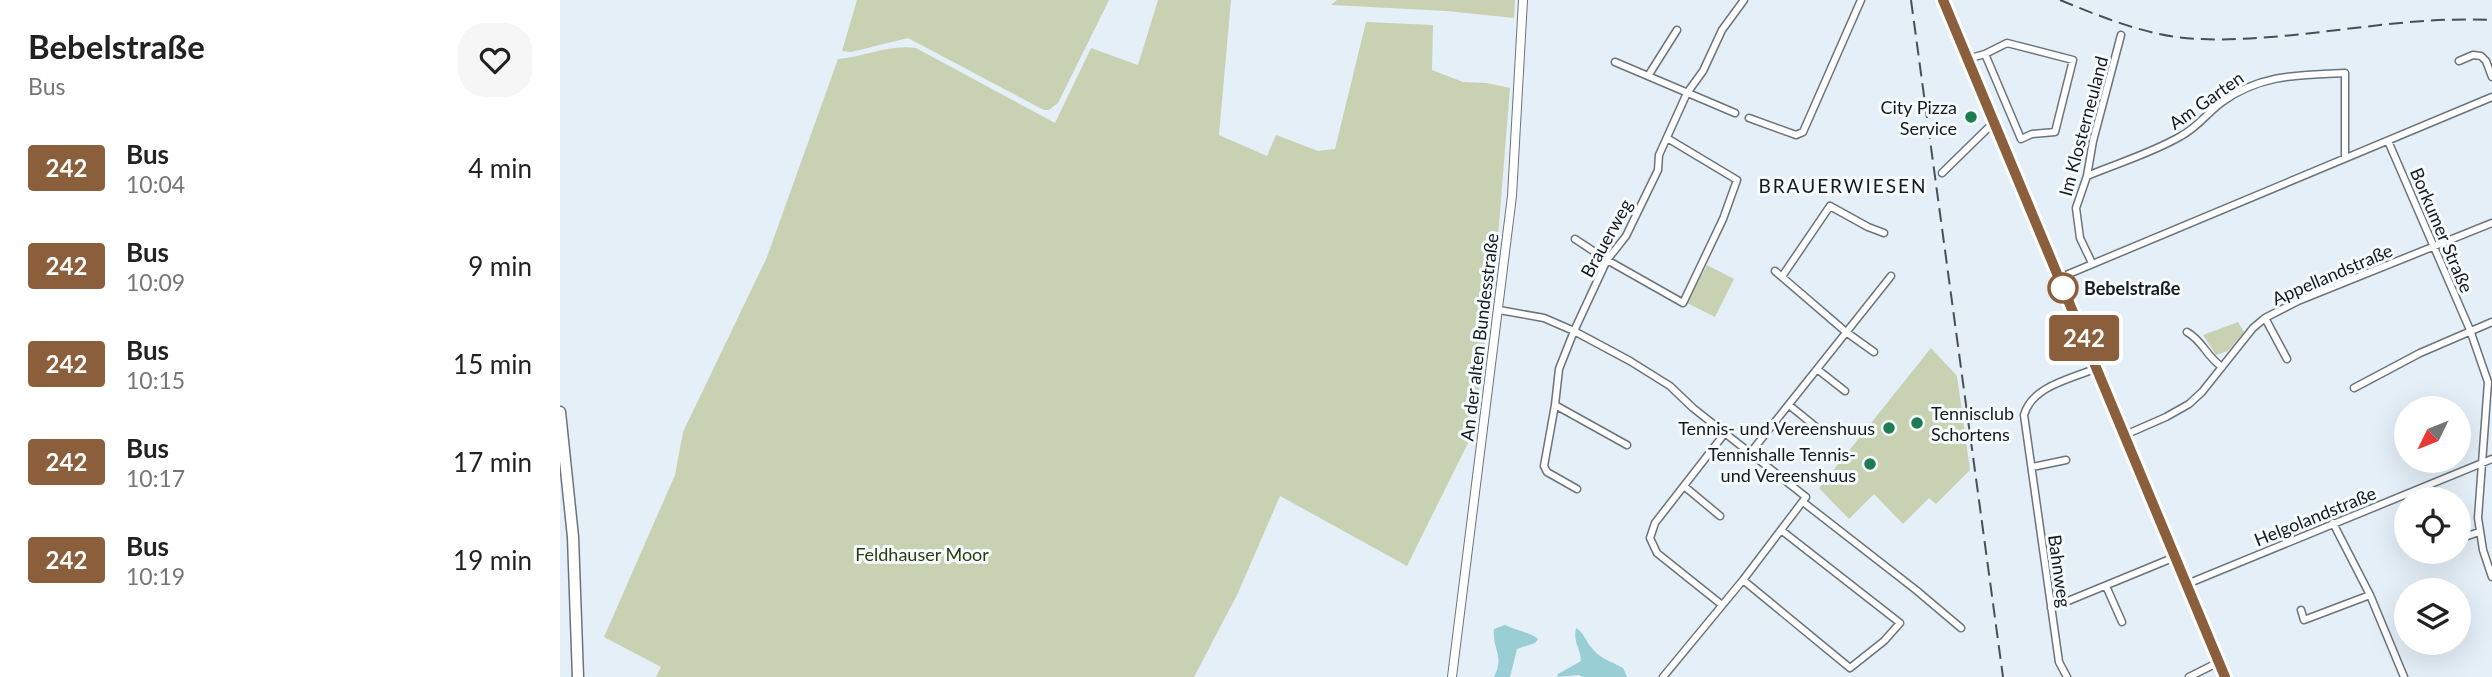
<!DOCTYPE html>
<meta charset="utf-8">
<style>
body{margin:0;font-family:Lato,sans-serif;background:#f6f6f6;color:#222;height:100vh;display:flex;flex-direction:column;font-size:26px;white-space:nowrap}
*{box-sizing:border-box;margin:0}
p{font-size:23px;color:#767676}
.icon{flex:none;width:38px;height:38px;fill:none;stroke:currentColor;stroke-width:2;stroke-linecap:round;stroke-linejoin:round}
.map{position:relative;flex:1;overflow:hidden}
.drawer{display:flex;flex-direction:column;background:#fff;width:560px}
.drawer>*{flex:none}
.badge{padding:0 14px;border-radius:5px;font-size:24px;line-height:46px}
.needle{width:46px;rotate:227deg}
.buttons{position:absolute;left:1834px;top:396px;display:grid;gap:14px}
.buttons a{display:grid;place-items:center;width:77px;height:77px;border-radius:50%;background:#fff;box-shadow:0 7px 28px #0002;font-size:35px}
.map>.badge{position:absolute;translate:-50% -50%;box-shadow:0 0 0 4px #fff}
.round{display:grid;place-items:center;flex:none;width:74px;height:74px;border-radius:28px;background:#f6f6f6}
.overview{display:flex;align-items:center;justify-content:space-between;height:119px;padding:0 28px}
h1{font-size:33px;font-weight:700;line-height:52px}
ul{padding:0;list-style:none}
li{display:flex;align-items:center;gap:21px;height:98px;padding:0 28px}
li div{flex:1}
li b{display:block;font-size:26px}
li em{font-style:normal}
li .badge{min-width:77px;font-weight:700;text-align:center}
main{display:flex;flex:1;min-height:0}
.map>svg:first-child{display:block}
</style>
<main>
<section class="drawer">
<div class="overview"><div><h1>Bebelstraße</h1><p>Bus</p></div><a class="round"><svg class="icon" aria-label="heart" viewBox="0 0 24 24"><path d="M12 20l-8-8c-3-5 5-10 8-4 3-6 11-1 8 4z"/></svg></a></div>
<ul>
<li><span class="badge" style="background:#8b5e3c;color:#fff">242</span><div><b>Bus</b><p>10:04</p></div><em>4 min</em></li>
<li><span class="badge" style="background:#8b5e3c;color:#fff">242</span><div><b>Bus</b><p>10:09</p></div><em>9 min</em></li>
<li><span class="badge" style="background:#8b5e3c;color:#fff">242</span><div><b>Bus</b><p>10:15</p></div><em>15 min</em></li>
<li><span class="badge" style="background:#8b5e3c;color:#fff">242</span><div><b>Bus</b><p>10:17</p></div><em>17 min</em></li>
<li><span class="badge" style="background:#8b5e3c;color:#fff">242</span><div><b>Bus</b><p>10:19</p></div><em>19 min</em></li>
</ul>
</section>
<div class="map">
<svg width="1932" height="677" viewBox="0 0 1932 677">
<rect width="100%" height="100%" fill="#e4eff7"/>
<path fill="#c8d2b3" d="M297,0H549L498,103L489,110H484L348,38L291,52L282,51Z
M598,0H671L659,135L707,156L716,135L758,151L775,149L806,22L873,25L872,70L903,82L927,83L950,88L938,237L914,431L847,566L720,496L677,595L634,677H96L101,667L44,637L115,475L123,432L207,257L278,59C304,57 330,44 356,48L495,123L531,48L578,65Z
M777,0H955L954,18L887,11L771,5Z
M1147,265L1174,279L1155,317L1127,303Z
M1678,322L1684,332L1668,351L1656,355L1643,335Z
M1371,348L1397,376L1410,470L1376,504L1369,498L1343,524L1314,494L1289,519L1259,488Z"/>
<path fill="#99ced4" d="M945,625C955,630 972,633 978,639L975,643L957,649L950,677H934C945,655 932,650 934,629Z
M1016,628C1023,632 1025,639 1030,646C1039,658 1050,661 1063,668L1067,677H1023L1019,675L997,677L998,674L1021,661C1020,646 1013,643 1016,628Z"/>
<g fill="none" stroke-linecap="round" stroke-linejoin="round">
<g stroke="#6a747b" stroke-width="9">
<path id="street" d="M1407,59L1425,54L1447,43L1513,60L1495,132L1472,134L1461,139L1425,54
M1899,61L1913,55L1921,56L1926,61L1932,77
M1055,62L1175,113
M1088,76L1117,30
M1189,118L1236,135L1243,132L1301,0
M1828,141L1910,330L1928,382L1918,518L1923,550L1932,577
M1382,173L1428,128L1434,125
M1527,176C1558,163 1592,153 1621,136C1638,127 1647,113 1662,102C1701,74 1739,75 1785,73V158
M1015,239L1047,260L1123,303L1163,219L1177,180L1107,138
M1532,263L1520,238L1516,208L1527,176L1533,141L1561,35
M1215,271L1286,332L1314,352
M1223,275L1270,206L1308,227L1324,233
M1499,278L1932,97
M939,310L984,318L1014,331L1070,361L1110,386L1133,408L1246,497L1183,580L1103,677
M1705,318L1727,359
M1627,332C1643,341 1646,356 1662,367
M1257,369L1331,276
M1794,388L1860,353L1932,322
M995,405L1067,445
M1229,405L1256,427
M1565,435L1606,417L1629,404L1642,392L1693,328L1705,318L1738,301L1932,223
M1191,452L1257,369L1285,391
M1472,467L1506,460
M1124,486L1160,516
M1017,489L987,472L984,466L995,405L999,369L1014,331L1047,260L1066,236L1098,170L1099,155L1127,93L1143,71L1162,30L1184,0
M1243,502L1356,590L1401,628
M1773,523L1810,595L1844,677
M1899,539L1919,532
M1183,580L1290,668L1324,641L1340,623L1221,530
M1627,584L1932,459
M1546,586L1562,622
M1162,605L1097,553L1090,538L1095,523L1165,433
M1491,608L1615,557
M1741,610L1744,620L1810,595
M1507,677L1499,662L1464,415C1472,386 1511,379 1537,368
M1629,677L1659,662"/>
</g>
<g stroke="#6a747b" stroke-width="10">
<path id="secondary" d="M1383,0L1665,677
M892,677L952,196L963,0"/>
</g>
<g stroke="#6a747b" stroke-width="13">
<path id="highway" d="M0,412L13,537L18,677"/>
</g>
<use href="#street" stroke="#fff" stroke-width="6"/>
<use href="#secondary" stroke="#fff" stroke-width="8"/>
<use href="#highway" stroke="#fff" stroke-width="10"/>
<path stroke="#4a4f53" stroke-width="2" stroke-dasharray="14 7" stroke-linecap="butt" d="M1351,0L1443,677
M1500,0C1544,18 1590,37 1638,39C1736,43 1834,15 1932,20"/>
</g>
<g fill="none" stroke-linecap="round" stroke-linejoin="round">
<g stroke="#fff" stroke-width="16">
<path id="line" d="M1383,0L1665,677"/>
</g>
<use href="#line" stroke="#8b5e3c" stroke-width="10"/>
</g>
<g fill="#1e7c53" stroke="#f6fbfe" stroke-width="2.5">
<circle cx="1411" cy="117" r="7"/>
<circle cx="1357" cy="423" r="7"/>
<circle cx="1329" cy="428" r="7"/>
<circle cx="1310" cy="464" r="7"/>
</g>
<circle fill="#fff" stroke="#8b5e3c" stroke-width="3.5" cx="1503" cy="288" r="14"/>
<g text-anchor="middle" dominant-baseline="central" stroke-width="6" stroke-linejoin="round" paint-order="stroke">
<g font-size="18" fill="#171a1d" stroke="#f6fbfe">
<text transform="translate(1646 100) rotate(-35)">Am Garten</text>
<text transform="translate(1523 126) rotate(-75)">Im Klosterneuland</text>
<text transform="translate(1882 230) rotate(67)">Borkumer Straße</text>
<text transform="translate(1046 238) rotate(-61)">Brauerweg</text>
<text transform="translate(1772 274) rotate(-23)">Appellandstraße</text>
<text transform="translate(919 337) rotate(-83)">An der alten Bundesstraße</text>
<text transform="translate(1755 516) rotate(-22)">Helgolandstraße</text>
<text transform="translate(1500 571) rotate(82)">Bahnweg</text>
</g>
<g font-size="18" fill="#171a1d" stroke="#f6fbfe" text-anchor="end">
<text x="1397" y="107">City Pizza<tspan x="1397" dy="21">Service</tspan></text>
<text x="1371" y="413" text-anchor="start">Tennisclub<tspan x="1371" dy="21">Schortens</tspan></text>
<text x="1315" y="428">Tennis- und Vereenshuus</text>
<text x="1296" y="454">Tennishalle Tennis-<tspan x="1296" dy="21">und Vereenshuus</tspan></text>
</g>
<g font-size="18" font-weight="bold" fill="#171a1d" stroke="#f6fbfe" text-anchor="start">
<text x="1524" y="288">Bebelstraße</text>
</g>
<g font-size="18" fill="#303b0d" stroke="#f6fbfe">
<text x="362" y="554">Feldhauser Moor</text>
</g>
<g font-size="19" letter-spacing="2" fill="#171a1d" stroke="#f6fbfe">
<text x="1283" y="185">BRAUERWIESEN</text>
</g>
</g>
</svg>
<div class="buttons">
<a><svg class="needle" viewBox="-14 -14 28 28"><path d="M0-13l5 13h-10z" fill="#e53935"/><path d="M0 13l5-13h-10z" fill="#767676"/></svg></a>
<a><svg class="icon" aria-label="locate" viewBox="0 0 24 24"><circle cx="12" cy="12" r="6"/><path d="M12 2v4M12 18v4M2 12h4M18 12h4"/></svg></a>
<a><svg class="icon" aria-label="layers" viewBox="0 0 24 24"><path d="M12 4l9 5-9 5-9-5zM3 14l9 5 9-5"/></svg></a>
</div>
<b class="badge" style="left:1524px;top:338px;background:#8b5e3c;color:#fff">242</b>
</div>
</main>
